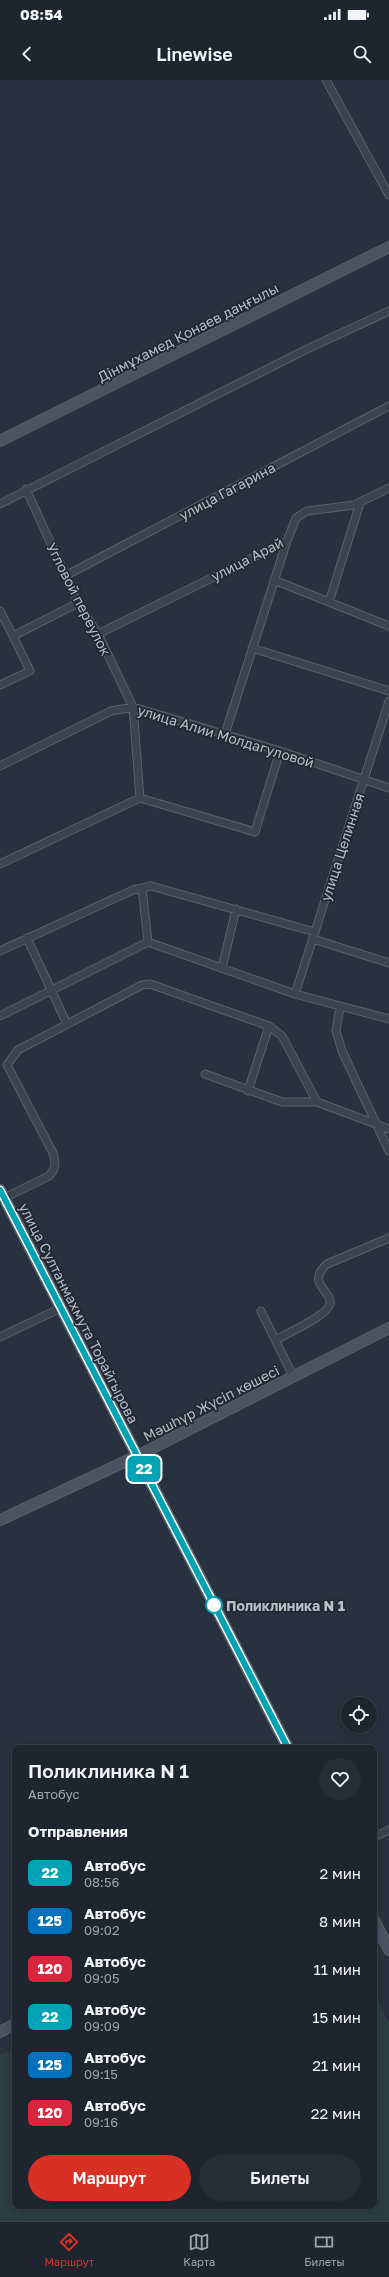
<!DOCTYPE html>
<html lang="ru">
<meta charset="utf-8">
<style>
body{margin:0;font-family:"Golos Text",sans-serif;background:#262d37;color:#f1f3f6;height:100vh;display:flex;flex-direction:column;font-size:15px;white-space:nowrap}
*{box-sizing:border-box;margin:0}
p{font-size:13px;color:#a1a5aa}
.icon{flex:none;width:22px;height:22px;fill:none;stroke:currentColor;stroke-width:2;stroke-linecap:round;stroke-linejoin:round}
.map{position:relative;flex:1;overflow:hidden}
.side{position:absolute;left:12px;top:1665px;width:365px;height:464px;display:flex;flex-direction:column;background:#1e252f;border-radius:8px;box-shadow:0 2px 10px #0003,0 0 0 1px #3c424b}
.side>*{flex:none}
.badge{padding:0 8px;border-radius:6px;font-size:14px;line-height:26px}
.controls{position:absolute;left:341px;top:1617px;display:grid;gap:8px}
.controls a{display:grid;place-items:center;width:36px;height:36px;border-radius:50%;background:#1e252f;box-shadow:0 2px 10px #0003,0 0 0 1px #3c424b;font-size:20px}
.map>.badge{position:absolute;translate:-50% -50%;box-shadow:0 0 0 2px #fff}
h2{padding:0 16px;font-size:15px;line-height:36px}
.round{display:grid;place-items:center;flex:none;width:42px;height:42px;border-radius:21px;background:#262d37}
.overview{display:flex;align-items:center;justify-content:space-between;height:68px;padding:0 16px}
h1{font-size:19px;font-weight:600;line-height:30px}
.primary-button{display:flex;gap:8px;margin-top:auto;padding:8px 16px}
.primary-button a{flex:1;height:46px;border-radius:24px;background:#d93025;color:#fff;font-size:16px;font-weight:600;line-height:46px;text-align:center}
.primary-button a+a{background:#262d37;color:#f1f3f6}
ul{padding:0;list-style:none}
li{display:flex;align-items:center;gap:12px;height:48px;padding:0 16px}
li div{flex:1}
li b{display:block;font-size:15px}
li em{font-style:normal}
li .badge{min-width:44px;font-weight:700;text-align:center}
.status{display:flex;justify-content:space-between;align-items:center;height:28px;padding:0 20px;background:#1e252f;direction:ltr}
.status svg{height:11px;fill:currentColor}
header{display:flex;justify-content:space-between;align-items:center;height:52px;padding:0 16px;background:#1e252f;font-size:18px;font-weight:600}
.dock{display:flex;justify-content:space-around;align-items:center;height:56px;border-top:1px solid #3c424b;background:#1e252f;font-size:11px;color:#a1a5aa}
.dock a{display:grid;justify-items:center;gap:2px}
.dock .current{color:#d93025}
.map>svg:first-child{display:block}
</style>
<div class="status"><b>08:54</b><svg viewBox="0 0 49 12"><path d="M0 12V9h3v3zM5 12V6h3v6zM10 12V3h3v9zM15 12V0h3v12zM26 1h20v11H26zM47 4h2v5h-2z"/></svg></div>
<header><svg class="icon" aria-label="back" viewBox="0 0 24 24"><path d="M15 5l-7 7 7 7"/></svg>Linewise<svg class="icon" aria-label="search" viewBox="0 0 24 24"><circle cx="10" cy="10" r="6"/><path d="M15 15l6 6"/></svg></header>
<div class="map">
<svg width="389" height="2141" viewBox="0 0 389 2141">
<rect width="100%" height="100%" fill="#28313f"/>
<path fill="#2b3e41" d="M374,1912L389,1943V2141H0V1975L15,1968V2126H374Z"/>
<g fill="none" stroke-linecap="round" stroke-linejoin="round">
<g stroke="#5a616c" stroke-width="9">
<path id="street" d="M326,0L389,115
M26,409L78,523L98,554L133,627L140,718L255,752L280,671
M0,424L305,270L389,231
M65,496L389,326
M274,500L389,546
M329,522L360,423
M0,531L13,556L78,523
M98,554L287,461L296,438L307,431L354,425L389,408
M252,568L389,611
M0,605L30,591L13,556
M225,654L287,461
M0,686L111,631L133,627L280,671L389,708
M0,784L140,718
M142,808L148,862
M27,858L67,944
M313,859L389,883
M0,871L133,810L151,806L315,852
M222,888L236,829
M295,914L389,621
M340,926L336,951L342,971L389,1071
M0,936L148,862L295,914L389,939
M205,994L282,1022H317
M248,1011L269,946
M0,1120L49,1096C56,1089 56,1083 53,1073L7,985L18,970L142,905L150,904L269,946L282,956L317,1022L389,1049
M261,1231L293,1296
M0,1257L61,1228
M276,1260C287,1253 327,1236 330,1224C333,1211 305,1204 327,1184L389,1158
M374,1757L389,1750"/>
</g>
<g stroke="#5a616c" stroke-width="12">
<path id="secondary" d="M0,361L389,167
M0,1110L288,1668
M0,1440L137,1376L389,1248
M374,1840L389,1870
M0,1952L15,1944"/>
</g>
<use href="#street" stroke="#3c434f" stroke-width="7"/>
<use href="#secondary" stroke="#4b5262" stroke-width="10"/>
</g>
<g fill="none" stroke-linecap="round" stroke-linejoin="round">
<g stroke="#fff" stroke-width="9">
<path id="line" d="M0,1110L288,1668"/>
</g>
<use href="#line" stroke="#00a3b4" stroke-width="6"/>
</g>
<circle fill="#fff" stroke="#00a3b4" stroke-width="2" cx="214" cy="1525" r="8"/>
<g text-anchor="middle" dominant-baseline="central" stroke-width="3.5" stroke-linejoin="round" paint-order="stroke">
<g font-size="14" fill="#b9bfc9" stroke="#212834">
<text transform="translate(188 252) rotate(-27)">Дінмұхамед Қонаев даңғылы</text>
<text transform="translate(227 411) rotate(-28)">улица Гагарина</text>
<text transform="translate(247 479) rotate(-27)">улица Арай</text>
<text transform="translate(79 519) rotate(63)">Угловой переулок</text>
<text transform="translate(226 656) rotate(17)">улица Алии Молдагуловой</text>
<text transform="translate(342 767) rotate(-72)">улица Целинная</text>
<text transform="translate(79 1233) rotate(63)">улица Султанмахмута Торайгырова</text>
<text transform="translate(211 1323) rotate(-27)">Мәшһүр Жүсіп көшесі</text>
</g>
<g font-size="14" font-weight="bold" fill="#b9bfc9" stroke="#212834" text-anchor="start">
<text x="226" y="1525">Поликлиника N 1</text>
</g>
</g>
</svg>
<div class="controls">
<a><svg class="icon" aria-label="locate" viewBox="0 0 24 24"><circle cx="12" cy="12" r="6"/><path d="M12 2v4M12 18v4M2 12h4M18 12h4"/></svg></a>
</div>
<b class="badge" style="left:144px;top:1389px;background:#00a3b4;color:#fff">22</b>
<section class="side">
<div class="overview"><div><h1>Поликлиника N 1</h1><p>Автобус</p></div><a class="round"><svg class="icon" aria-label="heart" viewBox="0 0 24 24"><path d="M12 20l-8-8c-3-5 5-10 8-4 3-6 11-1 8 4z"/></svg></a></div>
<h2>Отправления</h2>
<ul>
<li><span class="badge" style="background:#00a3b4;color:#fff">22</span><div><b>Автобус</b><p>08:56</p></div><em>2 мин</em></li>
<li><span class="badge" style="background:#0072bc;color:#fff">125</span><div><b>Автобус</b><p>09:02</p></div><em>8 мин</em></li>
<li><span class="badge" style="background:#d7263d;color:#fff">120</span><div><b>Автобус</b><p>09:05</p></div><em>11 мин</em></li>
<li><span class="badge" style="background:#00a3b4;color:#fff">22</span><div><b>Автобус</b><p>09:09</p></div><em>15 мин</em></li>
<li><span class="badge" style="background:#0072bc;color:#fff">125</span><div><b>Автобус</b><p>09:15</p></div><em>21 мин</em></li>
<li><span class="badge" style="background:#d7263d;color:#fff">120</span><div><b>Автобус</b><p>09:16</p></div><em>22 мин</em></li>
</ul>
<div class="primary-button"><a>Маршрут</a><a>Билеты</a></div>
</section>
</div>
<nav class="dock">
<a class="current"><svg class="icon" aria-label="directions" viewBox="0 0 24 24"><path d="M12 3l9 9-9 9-9-9zM9 14v-3h6M13 9l2 2-2 2"/></svg>Маршрут</a>
<a><svg class="icon" aria-label="map" viewBox="0 0 24 24"><path d="M3 6l6-2 6 2 6-2v14l-6 2-6-2-6 2zM9 4v14M15 6v14"/></svg>Карта</a>
<a><svg class="icon" aria-label="tickets" viewBox="0 0 24 24"><path d="M3 7h18v10H3zM15 7v10"/></svg>Билеты</a>
</nav>
